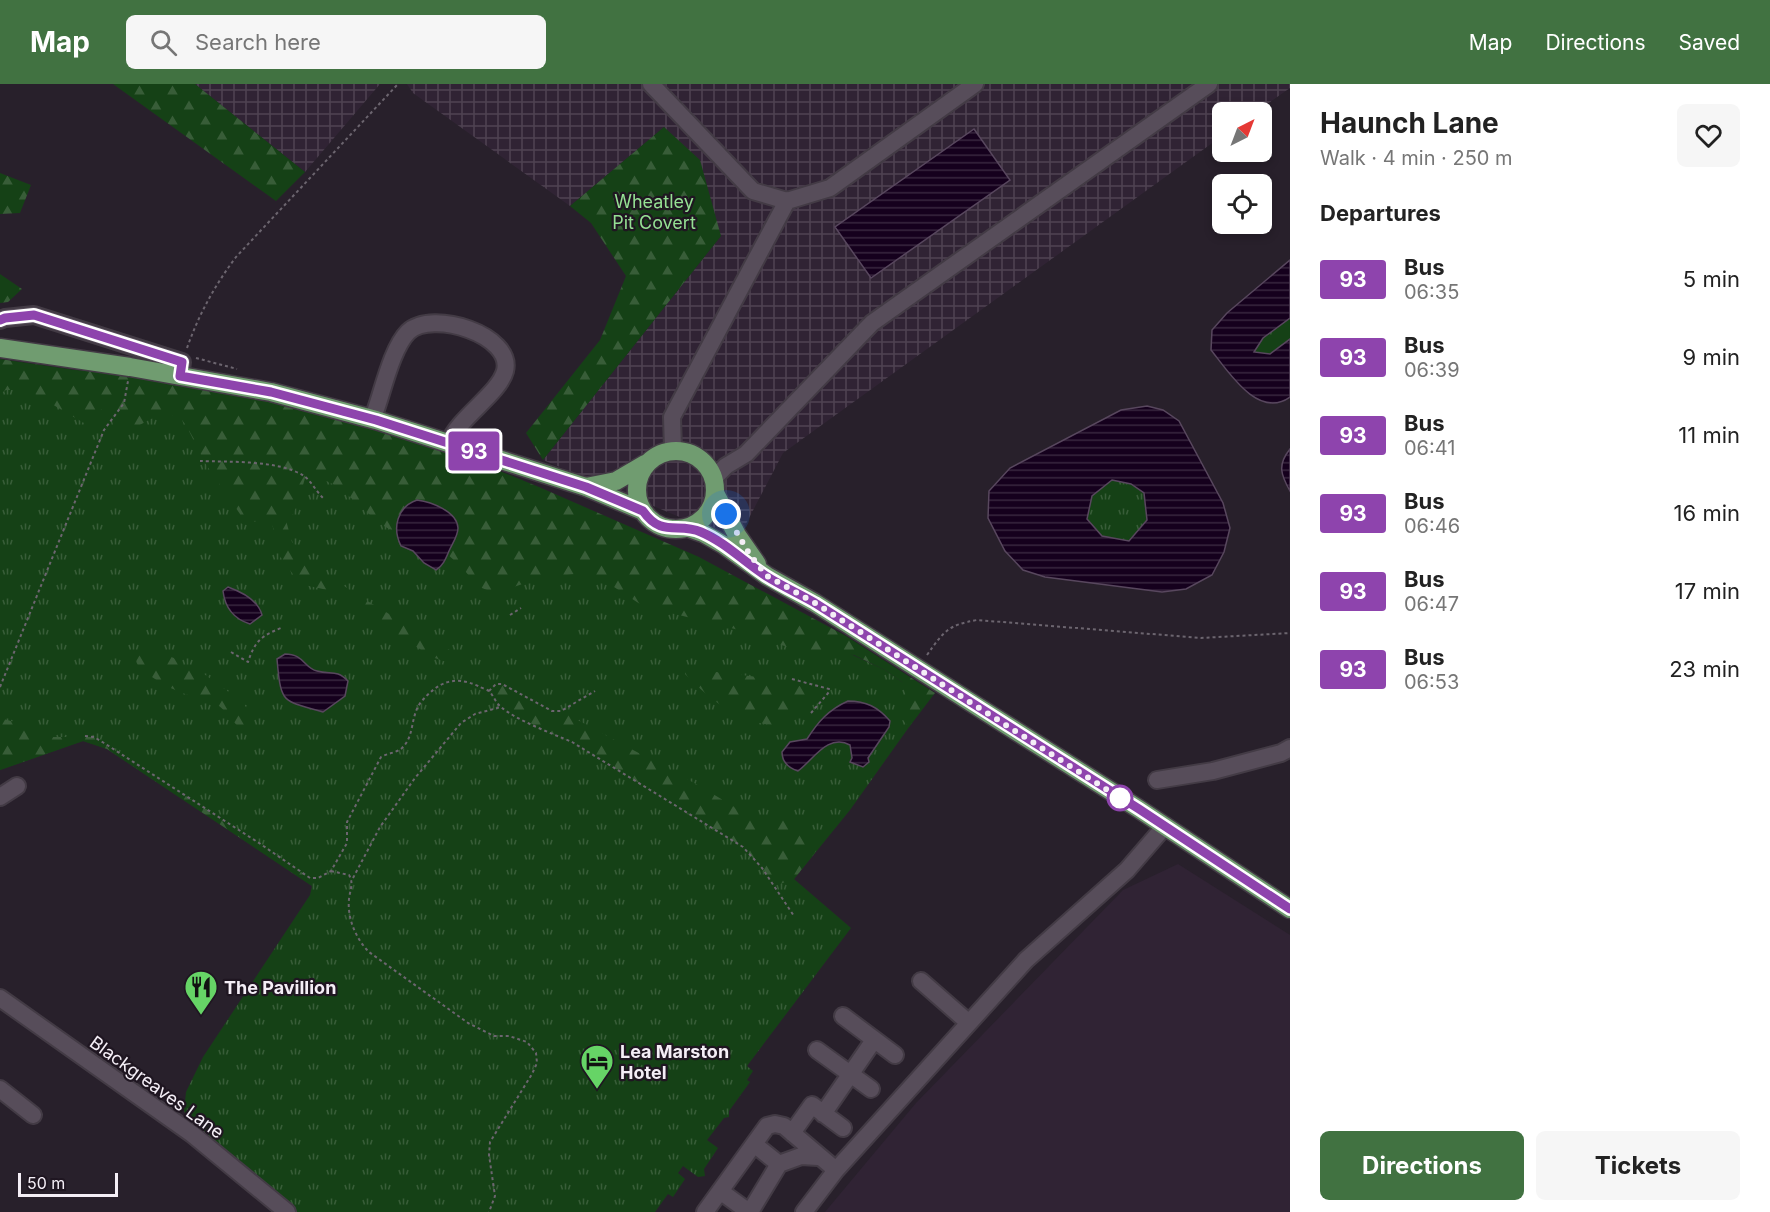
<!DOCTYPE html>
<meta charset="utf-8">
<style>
body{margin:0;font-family:Inter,sans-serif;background:#f6f6f6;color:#222;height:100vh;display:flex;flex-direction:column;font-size:22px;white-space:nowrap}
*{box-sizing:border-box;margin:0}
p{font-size:20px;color:#767676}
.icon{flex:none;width:33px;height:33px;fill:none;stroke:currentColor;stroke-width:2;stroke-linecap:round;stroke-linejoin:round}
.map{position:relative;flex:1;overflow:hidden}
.drawer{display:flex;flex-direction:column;background:#fff;width:480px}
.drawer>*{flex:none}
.badge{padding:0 12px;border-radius:4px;font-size:21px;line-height:39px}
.needle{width:39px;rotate:42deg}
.tools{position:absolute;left:1212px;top:18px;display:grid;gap:12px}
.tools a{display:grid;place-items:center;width:60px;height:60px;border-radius:9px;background:#fff;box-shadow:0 3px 9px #0003;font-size:30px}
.scale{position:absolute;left:18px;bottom:15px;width:100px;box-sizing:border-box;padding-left:6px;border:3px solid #f4eef6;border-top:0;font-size:16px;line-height:21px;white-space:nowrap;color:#f4eef6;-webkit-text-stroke:4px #1f1621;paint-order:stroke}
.you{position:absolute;width:30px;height:30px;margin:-15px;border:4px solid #fff;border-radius:50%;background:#1a73e8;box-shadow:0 0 0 9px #1a73e833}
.map>.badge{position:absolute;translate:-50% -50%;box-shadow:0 0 0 3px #fff}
h2{padding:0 30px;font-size:22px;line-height:54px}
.round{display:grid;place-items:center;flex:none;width:63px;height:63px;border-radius:9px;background:#f6f6f6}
.overview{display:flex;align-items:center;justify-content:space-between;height:102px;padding:0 30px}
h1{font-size:28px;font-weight:700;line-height:45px}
.action{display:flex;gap:12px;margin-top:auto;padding:12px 30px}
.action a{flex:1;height:69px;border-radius:9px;background:#417241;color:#fff;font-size:24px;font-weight:700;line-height:69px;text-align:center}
.action a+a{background:#f6f6f6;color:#222}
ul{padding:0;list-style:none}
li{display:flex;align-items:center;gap:18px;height:78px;padding:0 30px}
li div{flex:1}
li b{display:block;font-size:22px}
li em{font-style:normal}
li .badge{min-width:66px;font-weight:700;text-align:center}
header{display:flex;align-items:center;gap:36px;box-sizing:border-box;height:84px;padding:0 30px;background:#417241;color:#fff}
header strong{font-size:28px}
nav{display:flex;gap:33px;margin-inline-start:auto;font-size:21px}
.search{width:420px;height:54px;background:#f6f6f6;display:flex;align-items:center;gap:15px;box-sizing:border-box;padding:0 21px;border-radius:9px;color:#767676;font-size:22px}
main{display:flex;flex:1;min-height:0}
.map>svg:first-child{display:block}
</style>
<header>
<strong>Map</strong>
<div class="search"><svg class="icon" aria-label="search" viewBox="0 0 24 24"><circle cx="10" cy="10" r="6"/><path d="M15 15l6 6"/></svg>Search here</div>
<nav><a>Map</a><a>Directions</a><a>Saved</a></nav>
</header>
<main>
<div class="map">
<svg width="1290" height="1128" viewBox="0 0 1290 1128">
<defs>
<pattern id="industrial-grid" width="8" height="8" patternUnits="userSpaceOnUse" patternTransform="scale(1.5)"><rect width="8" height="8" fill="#302334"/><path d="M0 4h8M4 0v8" fill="none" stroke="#4f4352"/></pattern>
<pattern id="grass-tufts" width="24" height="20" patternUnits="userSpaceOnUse" patternTransform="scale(1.5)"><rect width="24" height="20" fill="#154116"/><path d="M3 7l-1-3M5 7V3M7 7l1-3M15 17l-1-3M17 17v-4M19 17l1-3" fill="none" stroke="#385d38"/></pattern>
<pattern id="forest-firs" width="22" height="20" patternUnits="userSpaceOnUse" patternTransform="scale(1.5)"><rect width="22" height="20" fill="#154116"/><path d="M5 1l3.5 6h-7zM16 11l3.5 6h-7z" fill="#385d38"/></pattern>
<pattern id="water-rules" width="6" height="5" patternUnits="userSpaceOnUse" patternTransform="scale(1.5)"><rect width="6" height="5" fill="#15001d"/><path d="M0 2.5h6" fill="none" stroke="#38263e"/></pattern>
</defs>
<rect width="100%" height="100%" fill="#28202b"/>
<path fill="#302334" d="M1178,780L1290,851V1128H825L916,1019L1123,806Z"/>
<path fill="url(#industrial-grid)" d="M195,0H380L305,88Z
M407,0H1290V4L1256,28H1222V52L783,369L737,457L543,376L721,152L664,43L570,122L413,9Z"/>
<path fill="url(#grass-tufts)" d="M1290,234V255L1270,270L1254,269L1263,254Z
M0,289L174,307L754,525L885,586L902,598L924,622L850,726L794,795L851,844L747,982L753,987L747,996L750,998L729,1027V1033L724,1034L707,1056L718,1064L704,1085L705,1092L698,1093L683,1082L678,1089L685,1095L673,1113L668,1110L655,1128H295L193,1044L184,1027L186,1008L203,973L310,811L312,802L107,665L83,657L0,686Z
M1112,396L1131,400L1143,409L1147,436L1129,457L1102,452L1087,435L1092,412Z"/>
<path fill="url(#forest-firs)" d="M113,0H195L305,88L276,117Z
M664,43L700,76L721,152L543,376L526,349L600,256L626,192L591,139L570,122Z
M0,89L31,101L20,129L0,130Z
M0,190L22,205L8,218L0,219Z
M0,275L75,286L136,290L275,318L458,370L539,403L699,473L846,552L935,609L909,643L898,630L904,621L906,609L902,598L885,586L854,571L792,564L767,557L743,547L643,522L614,503L575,490L559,492L546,497H531L505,506L492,508L477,502L462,483L447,470L455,454L397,435L396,448C366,438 340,388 305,394L298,419L292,432L285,433L292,458L311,480L359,512L453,568L449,579L432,573L332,507L300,500L279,471L278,454L269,435L242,440L240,430L205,379L187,343L180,333L162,329L136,343L114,348L111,327L107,321L84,339L28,306H6L0,310Z
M142,563L174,574L186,583L204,590L241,617L250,628L248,642L243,647C231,637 226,625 213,618C207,615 200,615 194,613C178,608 165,602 152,593C140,584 134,582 136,567Z
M689,583L716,588L758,593L785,602H803L812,606C812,629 800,619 787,630C783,633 780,638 777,641C742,641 709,615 685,590L686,585Z
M496,600H502L552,627H561L696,700L733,722L747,734L763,735L782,727L796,736L817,766L794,795L774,802L762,784L743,763L572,658L545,647L501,623L489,607Z
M0,634L29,642L46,653H94L259,759L310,794L312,802L107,665L83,657L0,686Z"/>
<path fill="url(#water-rules)" stroke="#58475e" stroke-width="1.5" fill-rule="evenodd" d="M974,45L1010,96L871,194L835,143Z
M1290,176V234L1263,254L1254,268L1270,270L1290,255V313C1258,336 1228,287 1211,266L1212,246L1227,229Z
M1147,322L1163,326L1179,337L1223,419L1230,444L1224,468L1212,491L1186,505L1162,508L1045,493L1023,486L1005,467L988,434L989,407L1010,384L1121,326ZM1112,396L1131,400L1144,409L1147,436L1129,457L1102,452L1087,435L1092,412Z
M1290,365V407C1281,391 1277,381 1290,365Z
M417,416C431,418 457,427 458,444C458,452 452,460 449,467C446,474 443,482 436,486L424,479L413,467L401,462C392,444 397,423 417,416Z
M228,503C242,508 258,516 262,531L250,540C234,535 225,524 223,507Z
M285,570C304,570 304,584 317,587C331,591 336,585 348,597L345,612L323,628C282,616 281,621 277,575Z
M848,617C866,617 878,623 890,637L889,643L868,674L869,678L863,683L850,678L852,674L850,661C828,649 813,676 798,687C789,684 782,679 782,668L790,658L807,655C818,638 828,626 848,617Z"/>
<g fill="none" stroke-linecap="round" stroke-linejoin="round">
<g stroke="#433b45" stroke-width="20">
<path id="minor" d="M651,0L753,107L787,117L830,104L975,0
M0,236L5,234L34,231L182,278L180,292
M376,336L375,328C383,306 392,264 408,248C432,225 514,251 505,287C499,310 458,334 449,359
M673,366L672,333L787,117
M714,394L726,382L746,370L872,239L1209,0
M1157,696L1213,687L1281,669L1290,664
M0,713L17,702
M921,897L969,939
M0,914L192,1050L287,1128
M843,932L895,971
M817,966L871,1005
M0,1005L33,1031
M823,1030L874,956
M792,1049L812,1021L843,1044
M754,1060L779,1080
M720,1107L749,1128
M705,1128L767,1042L775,1040L784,1042L836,1086
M750,1128L779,1080L801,1072L818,1073
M804,1128L836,1086L1026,876L1127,786L1165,742"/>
</g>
<g stroke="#433b45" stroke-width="21">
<path id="major" d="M0,264L130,283L271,308L376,336L586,403L643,427
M637 406a39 39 0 1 1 78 0a39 39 0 1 1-78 0Z
M586,403L616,397L645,380
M715,409L737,451L757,480
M689,444L703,449L724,461L767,492L815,519L975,621L1139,725L1290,825"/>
</g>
<path stroke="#6c656f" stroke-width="2" stroke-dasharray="3 3" stroke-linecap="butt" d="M187,264C199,230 215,201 236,173L398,0
M196,274L237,285
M200,377C228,378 280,376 304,392C311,397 316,407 323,414
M510,531L521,524
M231,568L248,578C255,557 261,552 281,544
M927,571C944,547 948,541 977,536L1201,554L1290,549
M792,595L829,605V608L811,629
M0,603L104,346L124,319L128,297
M489,607L496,600H502L552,627H561L595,607
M85,652L94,653L104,659L259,759L310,794H318L331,787L347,759V738L381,673C388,669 396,669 402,664C415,652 410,632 421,618C438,598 454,591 478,602C481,604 487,605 490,608C494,613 496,619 501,623C516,636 553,650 572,658L743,763L762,784L794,832
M331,787L349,791C354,799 350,806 349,815C347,834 356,855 369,868L468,939L494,952H509L527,958L536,969L537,979L532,990L490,1058L489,1071L495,1112L489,1128
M353,794L380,743L415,694L461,639L475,630L501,623"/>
<use href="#minor" stroke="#574d5a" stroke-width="16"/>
<use href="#major" stroke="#709c70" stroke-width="18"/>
</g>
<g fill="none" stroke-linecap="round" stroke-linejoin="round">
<g stroke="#fff" stroke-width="14">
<path id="line" d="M0,236L5,234L34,231L182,278L180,292L271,308L376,336L586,403L643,427C662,454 678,438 701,448C725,458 744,478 766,492C782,502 799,510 815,519L1139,725L1290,825"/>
</g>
<use href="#line" stroke="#8e44ad" stroke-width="9"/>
<path stroke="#f4eef6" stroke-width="6" stroke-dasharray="0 10.8" d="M726,430L750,471L767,492L815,519L1120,714"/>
</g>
<defs>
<g id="restaurant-pin" transform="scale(1.725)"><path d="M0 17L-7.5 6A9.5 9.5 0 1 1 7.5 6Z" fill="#66d466" stroke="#1f1621"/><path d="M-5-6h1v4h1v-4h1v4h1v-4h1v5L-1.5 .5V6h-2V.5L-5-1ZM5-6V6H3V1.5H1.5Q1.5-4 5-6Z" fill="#111"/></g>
<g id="hotel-pin" transform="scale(1.725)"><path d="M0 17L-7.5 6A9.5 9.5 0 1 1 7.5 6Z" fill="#66d466" stroke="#1f1621"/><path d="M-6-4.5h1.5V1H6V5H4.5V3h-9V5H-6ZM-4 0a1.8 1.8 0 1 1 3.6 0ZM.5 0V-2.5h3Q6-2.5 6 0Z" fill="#111"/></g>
</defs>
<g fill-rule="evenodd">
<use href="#restaurant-pin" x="201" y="903"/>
<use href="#hotel-pin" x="597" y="977"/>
</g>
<circle fill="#fff" stroke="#8e44ad" stroke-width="3" cx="1120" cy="714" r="12"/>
<g text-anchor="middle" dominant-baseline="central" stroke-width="4.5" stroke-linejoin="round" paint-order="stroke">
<g font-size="18" fill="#95e093" stroke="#1f1621">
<text x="654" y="117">Wheatley<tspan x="654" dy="21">Pit Covert</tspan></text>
</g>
<g font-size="18" font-weight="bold" fill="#f4eef6" stroke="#1f1621" text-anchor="start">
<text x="224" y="903">The Pavillion</text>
<text x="620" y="967">Lea Marston<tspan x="620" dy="21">Hotel</tspan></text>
</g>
<g font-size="18" fill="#f4eef6" stroke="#1f1621">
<text transform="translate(157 1003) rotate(36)">Blackgreaves Lane</text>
</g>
</g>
</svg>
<div class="tools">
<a><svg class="needle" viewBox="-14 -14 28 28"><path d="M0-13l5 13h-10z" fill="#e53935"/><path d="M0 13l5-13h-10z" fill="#767676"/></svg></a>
<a><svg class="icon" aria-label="locate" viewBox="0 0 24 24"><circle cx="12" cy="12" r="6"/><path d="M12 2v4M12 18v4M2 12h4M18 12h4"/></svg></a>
</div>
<div class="scale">50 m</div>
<div class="you" style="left:726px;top:430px"></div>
<b class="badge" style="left:474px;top:367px;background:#8e44ad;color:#fff">93</b>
</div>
<section class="drawer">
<div class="overview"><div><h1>Haunch Lane</h1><p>Walk · 4 min · 250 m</p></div><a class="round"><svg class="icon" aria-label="heart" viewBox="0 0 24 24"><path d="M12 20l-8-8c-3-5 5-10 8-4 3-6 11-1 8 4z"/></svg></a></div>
<h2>Departures</h2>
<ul>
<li><span class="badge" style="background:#8e44ad;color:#fff">93</span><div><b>Bus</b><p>06:35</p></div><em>5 min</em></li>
<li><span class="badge" style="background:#8e44ad;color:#fff">93</span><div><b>Bus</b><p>06:39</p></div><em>9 min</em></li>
<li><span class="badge" style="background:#8e44ad;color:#fff">93</span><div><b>Bus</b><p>06:41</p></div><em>11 min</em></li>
<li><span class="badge" style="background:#8e44ad;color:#fff">93</span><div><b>Bus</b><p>06:46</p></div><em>16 min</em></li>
<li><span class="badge" style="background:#8e44ad;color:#fff">93</span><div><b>Bus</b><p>06:47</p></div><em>17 min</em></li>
<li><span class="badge" style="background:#8e44ad;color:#fff">93</span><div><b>Bus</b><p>06:53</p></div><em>23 min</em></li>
</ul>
<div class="action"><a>Directions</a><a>Tickets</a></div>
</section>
</main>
